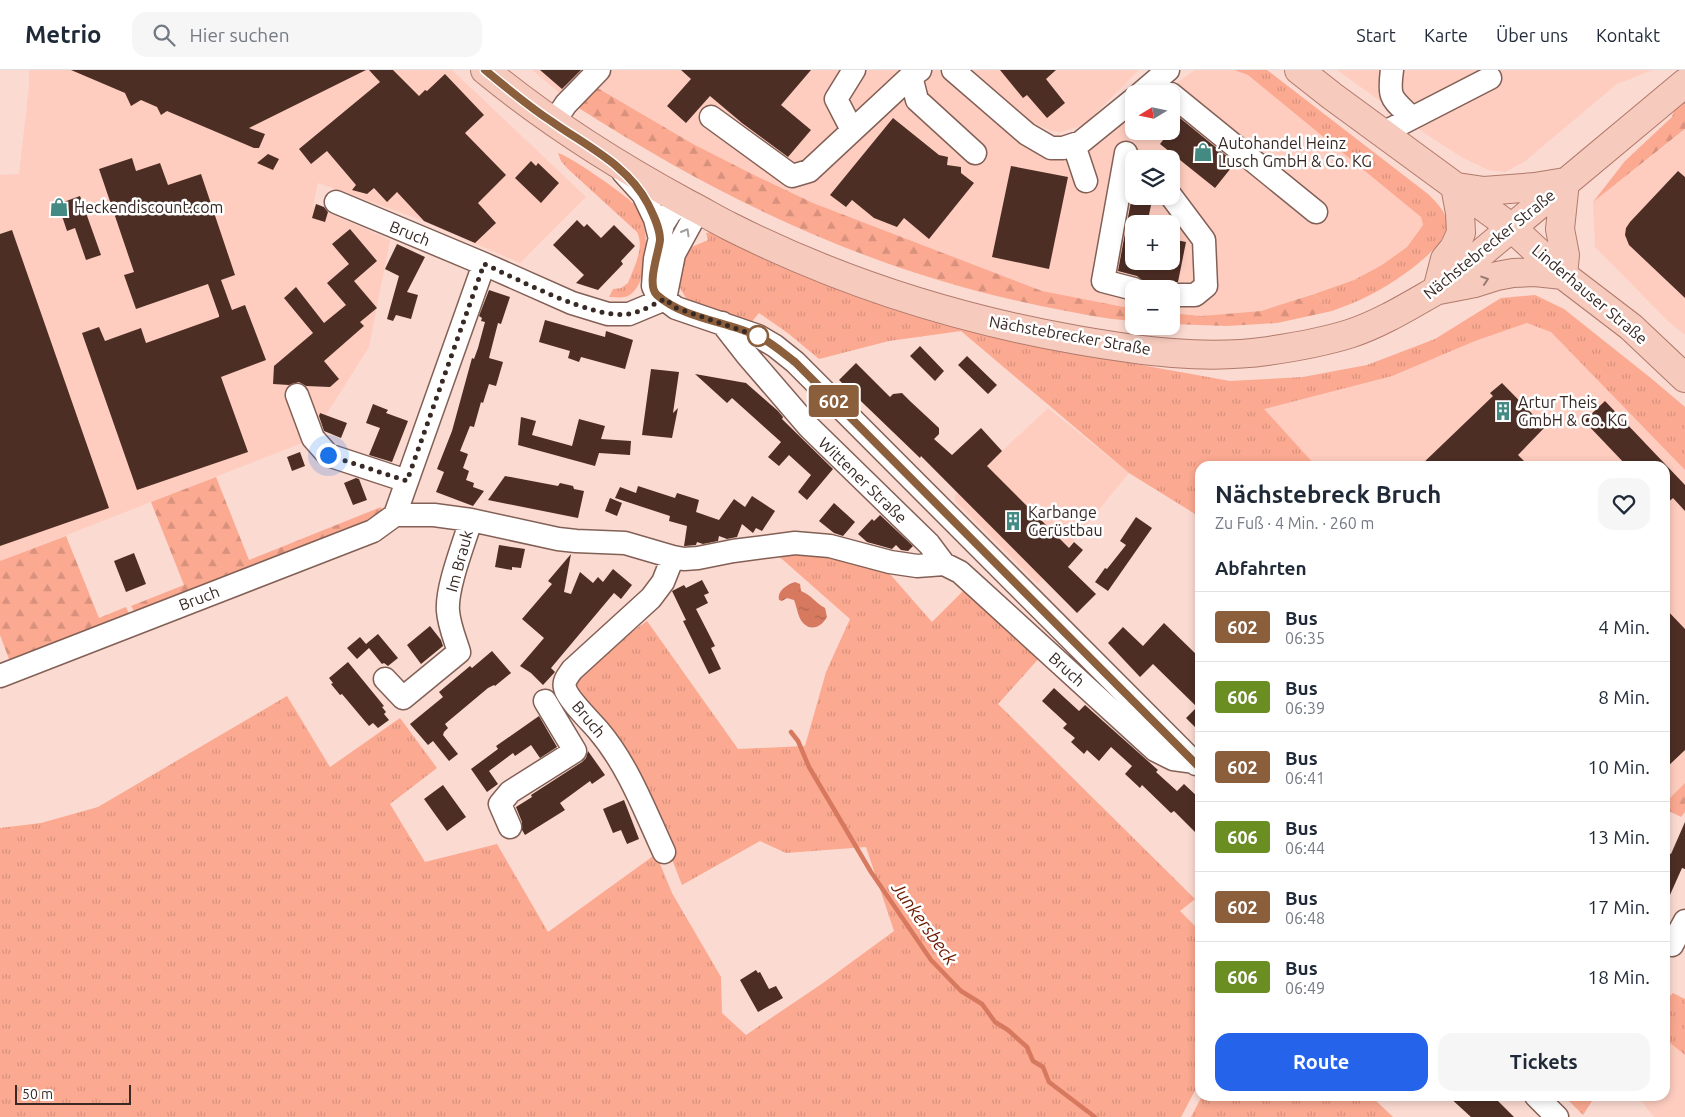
<!DOCTYPE html>
<html lang="de">
<meta charset="utf-8">
<style>
body{margin:0;font-family:Ubuntu,sans-serif;background:#f6f6f7;color:#1f2937;height:100vh;display:flex;flex-direction:column;font-size:19px;white-space:nowrap}
*{box-sizing:border-box;margin:0}
p{font-size:16px;color:#747a83}
.icon{flex:none;width:28px;height:28px;fill:none;stroke:currentColor;stroke-width:2;stroke-linecap:round;stroke-linejoin:round}
.map{position:relative;flex:1;overflow:hidden}
.side{position:absolute;left:1195px;top:391px;width:475px;height:640px;display:flex;flex-direction:column;background:#fff;border-radius:15px;box-shadow:0 2px 8px #0003}
.side>*{flex:none}
.badge{padding:0 10px;border-radius:4px;font-size:18px;line-height:32px}
.needle{width:32px;rotate:260deg}
.buttons{position:absolute;left:1125px;top:15px;display:grid;gap:10px}
.buttons a{display:grid;place-items:center;width:55px;height:55px;border-radius:10px;background:#fff;box-shadow:0 2px 8px #0003;font-size:25px}
.scale{position:absolute;left:15px;bottom:12px;width:116px;box-sizing:border-box;padding-left:5px;border:2px solid #382924;border-top:0;font-size:14px;line-height:18px;white-space:nowrap;color:#382924;-webkit-text-stroke:4px #fff;paint-order:stroke}
.you{position:absolute;width:25px;height:25px;margin:-12px;border:4px solid #fff;border-radius:50%;background:#1a73e8;box-shadow:0 0 0 8px #1a73e833}
.map>.badge{position:absolute;translate:-50% -50%;box-shadow:0 0 0 2px #fff}
h2{padding:0 20px;font-size:19px;line-height:45px}
.round{display:grid;place-items:center;flex:none;width:52px;height:52px;border-radius:15px;background:#f6f6f7}
.headline{display:flex;align-items:center;justify-content:space-between;height:85px;padding:0 20px}
h1{font-size:24px;font-weight:700;line-height:38px}
.button{display:flex;gap:10px;margin-top:auto;padding:10px 20px}
.button a{flex:1;height:58px;border-radius:15px;background:#2563eb;color:#fff;font-size:20px;font-weight:700;line-height:58px;text-align:center}
.button a+a{background:#f6f6f7;color:#1f2937}
ul{padding:0;list-style:none}
li{display:flex;align-items:center;gap:15px;height:70px;padding:0 20px;border-top:1px solid #e0e1e3}
li div{flex:1}
li b{display:block;font-size:19px}
li em{font-style:normal}
li .badge{min-width:55px;font-weight:700;text-align:center}
header{display:flex;align-items:center;gap:30px;box-sizing:border-box;height:70px;padding:0 25px;background:#fff;border-bottom:1px solid #e0e1e3}
header strong{font-size:24px}
nav{display:flex;gap:28px;margin-inline-start:auto;font-size:18px}
.search{width:350px;height:45px;background:#f6f6f7;display:flex;align-items:center;gap:12px;box-sizing:border-box;padding:0 18px;border-radius:15px;color:#747a83;font-size:19px}
.map>svg:first-child{display:block}
</style>
<header>
<strong>Metrio</strong>
<div class="search"><svg class="icon" aria-label="search" viewBox="0 0 24 24"><circle cx="10" cy="10" r="6"/><path d="M15 15l6 6"/></svg>Hier suchen</div>
<nav><a>Start</a><a>Karte</a><a>Über uns</a><a>Kontakt</a></nav>
</header>
<div class="map">
<svg width="1685" height="1047" viewBox="0 0 1685 1047">
<defs>
<pattern id="grass-tufts" width="24" height="20" patternUnits="userSpaceOnUse" patternTransform="scale(1.25)"><rect width="24" height="20" fill="#fba991"/><path d="M3 7l-1-3M5 7V3M7 7l1-3M15 17l-1-3M17 17v-4M19 17l1-3" fill="none" stroke="#d8917d"/></pattern>
<pattern id="forest-firs" width="22" height="20" patternUnits="userSpaceOnUse" patternTransform="scale(1.25)"><rect width="22" height="20" fill="#fba991"/><path d="M5 1l3.5 6h-7zM16 11l3.5 6h-7z" fill="#d8917d"/></pattern>
<pattern id="water-ripples" width="26" height="14" patternUnits="userSpaceOnUse" patternTransform="scale(1.25)"><rect width="26" height="14" fill="#d6795f"/><path d="M2 4q2-2 4 0t4 0M15 11q2-2 4 0t4 0" fill="none" stroke="#af634e"/></pattern>
</defs>
<rect width="100%" height="100%" fill="#fbdad1"/>
<path fill="#fecdc0" fill-rule="evenodd" d="M29,0H452L586,127L520,193L416,148L318,113L313,136L390,170L369,277L310,370L0,491V105L19,104L29,17Z
M532,0H939L1033,82L1053,89L1134,42V61H1171V24H1161L1195,0H1234L1248,5L1329,70L1421,147L1423,155L1407,177L1382,195L1354,210L1261,241L1201,246L1171,243V219H1134V239L1042,221L813,133L756,106L693,74L592,14L574,35ZM1134,89H1171V126H1134ZM1134,154H1171V191H1134Z
M971,0H1139L1088,51L1080,56L1061,62L1051,61L1032,52Z
M1337,0H1653L1617,14L1524,92L1505,102L1488,100L1463,88L1426,64Z
M1685,60V265L1669,252L1595,177L1593,132Z
M1527,253L1551,261L1685,400V713L1665,733V396H1316L1263,339Z
M1048,338L1129,403L1038,514L955,431V425Z
M1665,969L1685,985V1047H1654L1637,1026H1665Z"/>
<path fill="url(#grass-tufts)" d="M1221,0H1267L1428,124C1436,132 1448,143 1447,156C1446,179 1388,217 1368,226C1357,232 1344,236 1332,241L1314,224L1354,210L1382,195L1407,177L1423,155L1421,147L1248,5L1234,0Z
M558,83C570,86 629,127 637,137C650,155 650,210 631,224C625,229 617,227 609,227L613,219L621,218L628,213C634,197 645,178 637,162L568,99L561,91Z
M712,162L883,230L1047,278L1230,311L1303,307L1367,295L1435,269L1501,228L1535,225L1564,239L1652,309L1685,337V400L1551,262L1527,253L1475,271L1392,306L1264,339L1316,396H1200V447L1129,403L961,261L889,271L819,289L789,264L759,243L750,254L687,230L679,216V208L687,179L708,170L706,163Z
M801,479L889,503L932,552L966,518L1041,586L998,634L1195,829L1180,841L1200,861V1011L1181,1047H0V758L41,753L98,737L287,626L330,697L400,648L437,698L390,734L425,792L497,774L548,862L656,784L672,823L721,907L722,943L746,965L823,913L894,861L866,777L786,783L760,771L682,815L668,779L571,618L585,596L647,551L738,679L805,676L826,602L850,549L774,482Z
M1673,923L1685,929V985L1665,969V931Z
M1202,1026H1371L1393,1047H1191Z
M1564,1026H1591L1594,1028L1583,1045Z"/>
<path fill="url(#forest-firs)" d="M591,14L693,74L756,106L813,133L1042,221L1134,239V251C1103,249 1071,242 1041,236C869,201 720,129 574,35Z
M1685,24V59L1593,132L1625,91L1672,47L1677,31Z
M1314,224L1332,241L1277,253L1227,256L1171,254V243L1201,246L1261,241Z
M216,407L249,490L381,437L385,446L137,545L131,536L184,515L151,432Z
M66,466L99,548L126,537L132,551L12,597L0,565V491Z
M1685,713V742L1681,747L1665,739V733Z"/>
<path fill="url(#water-ripples)" d="M795,512L800,514L801,521C813,526 814,532 825,538L827,547C822,556 812,562 803,553C798,548 797,537 794,530L787,528L782,531L779,530C777,521 786,515 795,512Z"/>
<g fill="none" stroke-linecap="round" stroke-linejoin="round">
<path stroke="#d6795f" stroke-width="4.5" d="M791,662L798,671L809,697L871,802L931,890L961,921L982,934L995,952L1008,960L1027,977L1033,991L1043,997L1049,1012L1095,1047"/>
</g>
<path fill="#4d2e25" d="M71,0H366L249,58L265,64L259,78H254L167,41L161,45L157,37L141,30L131,36L125,23Z
M369,0H393L419,26L425,20L427,21L445,4L484,45L465,63L506,105L478,133L496,153L475,173L424,151L397,122L387,132L374,118L367,124L352,120L356,115L327,81L311,94L299,79L380,12Z
M540,0H581L562,19Z
M681,0H811L781,35L811,60L788,87L742,53L710,26L686,53L667,36L691,9Z
M1000,0H1056L1046,9L1065,33L1047,48L1027,25L1023,28Z
M893,48L939,85L948,87L947,95L961,97V103L974,113L929,169L904,148L897,157L874,148L852,130L846,137L830,125Z
M1180,48L1235,93L1215,118L1160,74Z
M268,84L279,89L273,100L257,93Z
M132,88L136,101L160,93L168,115L201,104L235,205L221,210L232,240L245,235L266,290L221,307L248,382L137,420L82,263L99,257L105,271L141,258L146,273L219,247V245L208,214L136,239L124,205L134,202L99,99Z
M531,91L536,96L538,93L559,113L541,133L515,108Z
M1011,96L1068,107L1049,199L992,187Z
M1678,101L1685,107V228L1629,175L1625,165L1626,158L1630,152Z
M80,126L101,185L86,190L75,158L67,161L58,134Z
M1132,126H1153L1147,154H1134V191H1171V169L1186,172L1178,212H1171L1163,215L1144,212L1137,206L1118,201Z
M316,134L324,137L328,142L325,152L312,148Z
M577,150L584,157L587,154L601,168L614,155L635,176L621,191L623,194L598,220L576,213L584,205L553,175Z
M350,159L377,191L354,211L377,238L360,252L364,256L324,291L339,309L330,317L306,316L299,312L289,315L273,314L274,296L313,263L284,228L296,217L324,253L346,235L327,213L349,194L332,174Z
M12,160L109,438L0,476V164Z
M397,174L425,187L407,222L418,225L411,249L396,245L393,251L387,249L399,206L385,199Z
M489,220L510,227L501,254L498,253L489,288L503,292L496,316L489,314L483,333L481,332L474,357L470,356L460,381L468,384L463,398L469,401L466,410L474,413L473,417L484,421L473,436L436,422L444,402L437,399L452,361L472,288L474,289L478,278L485,252L481,251L482,248L479,246Z
M545,250L605,267L606,261L633,270L625,299L581,287L579,292L568,288L570,281L539,272Z
M920,276L944,301L935,311L910,286Z
M967,286L997,315L988,324L958,295Z
M856,293L890,327L893,324L902,323L911,332L939,358V364L934,369L952,385L981,358L1002,381L987,396L1069,478L1074,472L1083,480L1068,497L1096,524L1077,543L921,386L920,388L839,310Z
M651,299L679,302L673,343L678,338L672,368L642,365Z
M695,304L746,313L778,341L783,347L782,349L833,399L807,430L798,422L811,405L789,385L779,396L768,387L781,372L732,328L727,333Z
M1502,313L1545,357L1518,385L1529,396H1420L1493,326L1490,323Z
M1605,331L1685,415V441L1673,428L1665,435V396H1627L1584,351Z
M373,334L388,340L386,343L408,351L392,392L369,385L380,358L366,353Z
M320,343L347,353L341,368L324,361L319,346Z
M521,347L536,351L532,365L572,376L579,349L605,356L601,369L631,371L630,385L599,383L595,396L518,375Z
M300,382L305,396L292,401L287,387Z
M505,406L558,416L560,413L573,416L574,419L584,421L578,448L488,430Z
M356,408L359,409L367,430L353,435L344,413Z
M638,416L675,428L677,423L699,430L696,442L719,450L734,429L745,437L752,426L775,441L762,461L756,458L753,463L742,454L737,467L727,469L719,466L718,471L703,474L697,472L696,475L685,476H684L687,456L669,451L670,446L615,428L620,417L636,423Z
M610,428L622,433L617,446L605,441Z
M834,433L855,452L843,466L834,463L819,451Z
M880,445L913,476L908,481L901,480L896,475L892,479L867,472L858,464L872,449L874,451Z
M1136,447L1152,458L1108,521L1095,512L1105,498L1107,499L1126,475L1120,471Z
M499,475L525,479L521,498L512,497V500L495,497Z
M134,483L146,514L126,522L114,491Z
M571,484L564,522L571,524L580,502L593,513L598,507L603,512L613,499L632,515L621,529L614,523L551,598L555,602L543,615L531,603L520,596L544,568L522,549L552,514L548,511Z
M702,510L709,523L704,525L708,533L696,539L715,576L711,578L721,599L709,604L683,551L686,550L672,521L684,515L686,518Z
M1665,538L1685,559V680L1665,699Z
M1164,553L1200,588V662L1186,648L1197,637L1153,594L1140,607L1108,573L1123,557L1143,576Z
M430,556L441,570L443,576L421,594L407,575Z
M378,564L398,588L388,596L384,593L382,594L369,578L357,589L347,578L360,567L366,574Z
M492,581L511,603L495,616L494,615L488,618L445,654L448,658L444,662L443,665L458,684L449,691L433,671L428,675L410,654L443,627L439,622L470,596L472,598Z
M348,592L384,636L382,637L386,642L384,644L389,650L378,658L373,653L369,656L342,624L340,625L331,614L333,613L329,608Z
M1054,618L1079,641L1085,635L1158,700L1156,702L1177,721L1184,714L1200,729V767L1174,741L1171,743L1142,715L1140,718L1125,704L1132,696L1111,677L1099,691L1087,680L1084,684L1071,672L1075,668L1063,658L1067,654L1042,631Z
M539,646L557,677L540,688L531,675L515,686L513,683L489,701L498,714L487,722L471,699L498,679L496,676Z
M588,681L605,705L592,714L590,711L560,733L565,740L525,765L522,760V752L516,737L532,727L531,725L582,692L586,688Z
M443,715L466,747L447,761L424,729Z
M624,730L639,769L627,774L621,760L613,763L603,739Z
M1685,752V799L1682,798L1665,836V782L1671,784Z
M756,900L758,903L760,902L769,919L776,916L783,928L758,942L740,910Z
M1448,1026H1493L1514,1047H1471Z"/>
<g fill="none" stroke-linecap="round" stroke-linejoin="round">
<g stroke="#836056" stroke-width="25">
<path id="minor" d="M920,0L911,6L917,30L975,83
M953,0L1027,64L1051,78H1063L1081,72L1134,29
M1392,0C1388,30 1392,28 1412,48
M1140,24L1168,0
M1171,24L1316,142
M711,47L792,106L809,101L911,6
M553,53L566,34L599,0
M852,60L836,29L854,0
M1383,63L1490,8
M1074,75L1086,111
M1126,83L1103,211L1134,219
M623,102L643,124L655,149L660,169
M1171,126L1204,170L1206,216L1195,225H1171
M336,132L484,194L572,233L608,244H629L665,229
M690,135L678,136L670,143L663,154L655,189L653,216L656,223L676,238L758,266L775,276L795,292L1196,694
M665,229L674,184L698,140
M722,253L747,285L809,357L929,474L944,494
M297,325L313,368L328,385L407,411
M395,445L484,194
M0,606L373,461L395,445H434L471,450L558,469L576,471L625,473L673,487L684,489L698,488L733,481L795,473L830,476L890,492L917,496L944,494L960,502L1155,680L1173,689L1195,692
M385,609L403,628L459,582C455,569 449,555 448,541C446,518 464,473 471,450
M510,757L500,734L510,722L575,681L545,631
M664,782C645,741 628,695 598,660C590,651 567,628 565,618C563,611 568,606 572,600L651,528L663,512L673,487
M1672,875L1685,851
M1536,1026L1557,1047"/>
</g>
<g stroke="#b07a6b" stroke-width="30">
<path id="major" d="M485,0C548,52 616,95 688,134C702,141 715,149 729,156C838,211 957,249 1077,270C1140,281 1205,290 1268,281C1295,277 1323,272 1349,264C1380,254 1409,236 1437,220L1685,13
M1299,0L1332,26L1512,158L1563,205L1631,257L1685,308
M1457,117L1484,121L1535,117L1565,112
M1563,205L1565,185L1560,159L1565,112
M1437,220L1445,189L1454,178L1461,163L1460,143L1455,116
M1439,220L1475,213L1497,206L1513,203L1535,202L1563,205"/>
</g>
<use href="#minor" stroke="#fff" stroke-width="22"/>
<use href="#major" stroke="#f6cabd" stroke-width="28"/>
</g>
<defs><path id="oneway-chevron" d="M-2-3.5L2.5 0L-2 3.5" fill="none" stroke-width="1.6" stroke-linecap="round" stroke-linejoin="round" transform="scale(1.25)"/></defs>
<use stroke="#a59f9c" href="#oneway-chevron" transform="translate(686 162) rotate(-60)"/>
<use stroke="#977a70" href="#oneway-chevron" transform="translate(1485 210) rotate(-18)"/>
<g fill="none" stroke-linecap="round" stroke-linejoin="round">
<g stroke="#fff" stroke-width="11">
<path id="line" d="M485,0C507,18 528,36 551,51C586,76 628,95 648,134C653,144 660,158 660,170C659,182 646,215 657,225C684,249 726,251 758,266C772,273 783,283 795,292L1200,698"/>
</g>
<use href="#line" stroke="#8b5e3c" stroke-width="8"/>
<path stroke="#382924" stroke-width="5" stroke-dasharray="0 9" d="M328,385L407,411L484,194C518,209 594,250 629,244C641,242 654,234 665,229L676,238L758,266"/>
</g>
<defs>
<g id="shop-bare" transform="scale(1.5)"><path d="M-5-2.5h2.3a2.7 3.5 0 0 1 5.4 0H5L5.5 6h-11ZM-1.5-2.5h3a1.5 2.3 0 0 0-3 0Z" fill="#438a83" stroke="#fff" stroke-width="2.5" paint-order="stroke"/></g>
<g id="building-bare" transform="scale(1.5)"><path d="M-4-6H4V6H1V3H-1V6H-4ZM-2.5-4.3h1.7v1.8h-1.7ZM.8-4.3h1.7v1.8H.8ZM-2.5-1h1.7V.8h-1.7ZM.8-1h1.7V.8H.8Z" fill="#438a83" stroke="#fff" stroke-width="2.5" paint-order="stroke"/></g>
</defs>
<g fill-rule="evenodd">
<use href="#shop-bare" x="1203" y="82"/>
<use href="#shop-bare" x="59" y="137"/>
<use href="#building-bare" x="1503" y="341"/>
<use href="#building-bare" x="1013" y="451"/>
</g>
<circle fill="#fff" stroke="#8b5e3c" stroke-width="2.5" cx="758" cy="266" r="10"/>
<g text-anchor="middle" dominant-baseline="central" stroke-width="5" stroke-linejoin="round" paint-order="stroke">
<g font-size="16" fill="#382924" stroke="#fff" text-anchor="start">
<text x="1218" y="73">Autohandel Heinz<tspan x="1218" dy="18">Lusch GmbH &amp; Co. KG</tspan></text>
<text x="74" y="137">Heckendiscount.com</text>
<text x="1518" y="332">Artur Theis<tspan x="1518" dy="18">GmbH &amp; Co. KG</tspan></text>
<text x="1028" y="442">Karbange<tspan x="1028" dy="18">Gerüstbau</tspan></text>
</g>
<g font-size="16" fill="#382924" stroke="#fff">
<text transform="translate(410 163) rotate(22)">Bruch</text>
<text transform="translate(1489 174) rotate(-39)">Nächstebrecker Straße</text>
<text transform="translate(1590 224) rotate(40)">Linderhauser Straße</text>
<text transform="translate(1070 265) rotate(10)">Nächstebrecker Straße</text>
<text transform="translate(863 410) rotate(44)">Wittener Straße</text>
<text transform="translate(459 491) rotate(-75)">Im Brauk</text>
<text transform="translate(199 528) rotate(-21)">Bruch</text>
<text transform="translate(1067 599) rotate(42)">Bruch</text>
<text transform="translate(589 649) rotate(50)">Bruch</text>
</g>
<g font-size="18" font-style="italic" fill="#6d1a00" stroke="#fff">
<text transform="translate(925 853) rotate(54)">Junkersbeck</text>
</g>
</g>
</svg>
<div class="buttons">
<a><svg class="needle" viewBox="-14 -14 28 28"><path d="M0-13l5 13h-10z" fill="#e53935"/><path d="M0 13l5-13h-10z" fill="#747a83"/></svg></a>
<a><svg class="icon" aria-label="layers" viewBox="0 0 24 24"><path d="M12 4l9 5-9 5-9-5zM3 14l9 5 9-5"/></svg></a>
<a>+</a>
<a>−</a>
</div>
<div class="scale">50 m</div>
<div class="you" style="left:328px;top:385px"></div>
<b class="badge" style="left:834px;top:331px;background:#8b5e3c;color:#fff">602</b>
<section class="side">
<div class="headline"><div><h1>Nächstebreck Bruch</h1><p>Zu Fuß · 4 Min. · 260 m</p></div><a class="round"><svg class="icon" aria-label="heart" viewBox="0 0 24 24"><path d="M12 20l-8-8c-3-5 5-10 8-4 3-6 11-1 8 4z"/></svg></a></div>
<h2>Abfahrten</h2>
<ul>
<li><span class="badge" style="background:#8b5e3c;color:#fff">602</span><div><b>Bus</b><p>06:35</p></div><em>4 Min.</em></li>
<li><span class="badge" style="background:#6b8e23;color:#fff">606</span><div><b>Bus</b><p>06:39</p></div><em>8 Min.</em></li>
<li><span class="badge" style="background:#8b5e3c;color:#fff">602</span><div><b>Bus</b><p>06:41</p></div><em>10 Min.</em></li>
<li><span class="badge" style="background:#6b8e23;color:#fff">606</span><div><b>Bus</b><p>06:44</p></div><em>13 Min.</em></li>
<li><span class="badge" style="background:#8b5e3c;color:#fff">602</span><div><b>Bus</b><p>06:48</p></div><em>17 Min.</em></li>
<li><span class="badge" style="background:#6b8e23;color:#fff">606</span><div><b>Bus</b><p>06:49</p></div><em>18 Min.</em></li>
</ul>
<div class="button"><a>Route</a><a>Tickets</a></div>
</section>
</div>
